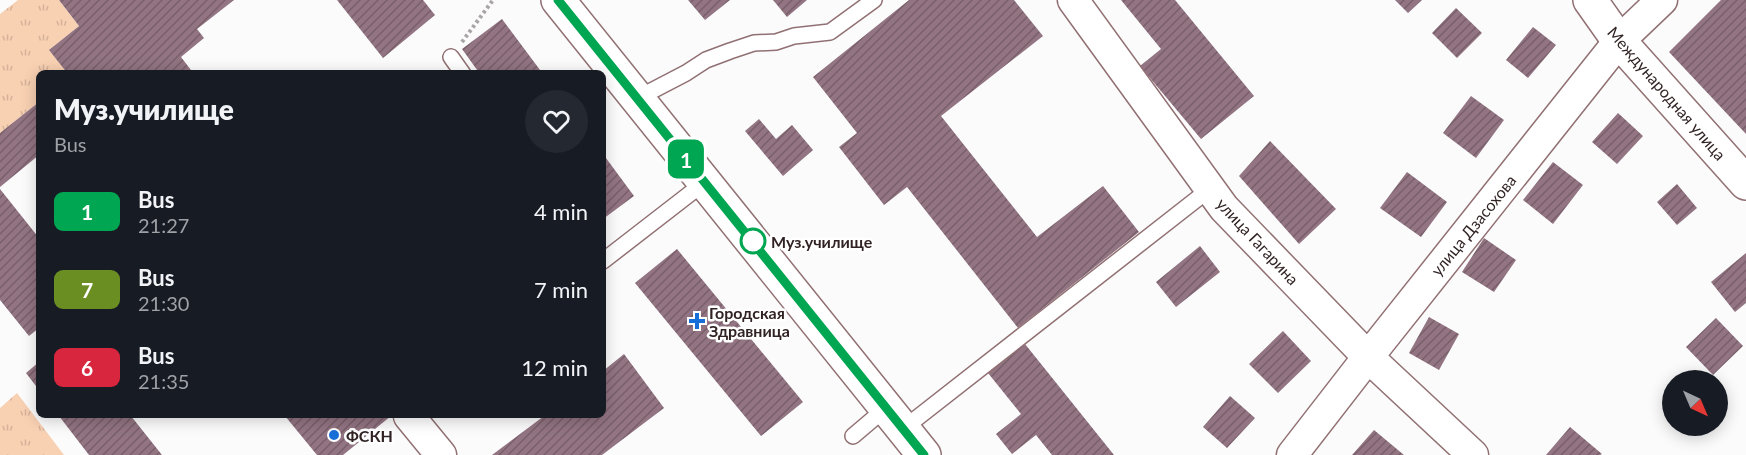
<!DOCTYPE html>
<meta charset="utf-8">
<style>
body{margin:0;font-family:Lato,sans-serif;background:#242831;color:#f1f3f6;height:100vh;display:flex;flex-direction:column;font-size:22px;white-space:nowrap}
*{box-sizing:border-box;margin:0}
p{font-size:20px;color:#9ea1a6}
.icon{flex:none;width:33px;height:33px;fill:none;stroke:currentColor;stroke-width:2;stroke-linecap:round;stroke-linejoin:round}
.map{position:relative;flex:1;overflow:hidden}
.sheet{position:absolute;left:36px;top:70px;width:570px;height:348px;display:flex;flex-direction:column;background:#171b24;border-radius:9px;box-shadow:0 3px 15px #0003}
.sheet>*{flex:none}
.badge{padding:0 12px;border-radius:9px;font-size:21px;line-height:39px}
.needle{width:39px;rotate:136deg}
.fabs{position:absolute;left:1662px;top:370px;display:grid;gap:12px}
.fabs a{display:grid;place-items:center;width:66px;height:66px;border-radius:50%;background:#171b24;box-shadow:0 3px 15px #0003;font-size:30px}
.map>.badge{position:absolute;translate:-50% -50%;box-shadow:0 0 0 3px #fff}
.round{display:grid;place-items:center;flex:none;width:63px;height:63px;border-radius:32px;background:#242831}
.summary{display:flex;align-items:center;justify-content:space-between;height:102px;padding:0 18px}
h1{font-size:28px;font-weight:800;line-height:45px}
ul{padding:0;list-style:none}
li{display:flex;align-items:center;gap:18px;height:78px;padding:0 18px}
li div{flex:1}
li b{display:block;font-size:22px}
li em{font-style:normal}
li .badge{min-width:66px;font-weight:700;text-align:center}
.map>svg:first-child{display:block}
</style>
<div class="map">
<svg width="1746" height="455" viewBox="0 0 1746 455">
<defs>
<pattern id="grass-tufts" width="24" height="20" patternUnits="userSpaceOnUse" patternTransform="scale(1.5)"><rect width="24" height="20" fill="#f8d0b2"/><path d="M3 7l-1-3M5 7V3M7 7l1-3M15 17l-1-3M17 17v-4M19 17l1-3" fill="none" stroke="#d5b299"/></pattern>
<pattern id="building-hatch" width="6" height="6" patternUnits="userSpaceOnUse" patternTransform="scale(1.5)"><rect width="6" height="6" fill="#927482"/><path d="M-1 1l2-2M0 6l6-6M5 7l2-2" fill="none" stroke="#785f6a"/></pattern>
</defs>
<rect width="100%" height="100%" fill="#fbfbfb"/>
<path fill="url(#grass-tufts)" d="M18,0H59L79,26L49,50L68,73L39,74V102L0,133V14Z
M17,393L64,455H0V408Z"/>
<path fill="url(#building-hatch)" d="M59,0H234L197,29L204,38L181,57L194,74H68L49,50L79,26Z
M337,0H423L435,15L383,58Z
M688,0H730L705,20Z
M773,0H807L787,17Z
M909,0H1014L1043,36L941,116L1037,237L1103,186L1139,232L1018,328L907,187L884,205L839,147L857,133L813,77Z
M1121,0H1175L1254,96L1201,139L1140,66L1161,49Z
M1395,0H1422L1408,13Z
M1721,0H1746V134L1669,52Z
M1456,8L1482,33L1457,58L1432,33Z
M502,19L543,74H480L462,49Z
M1533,27L1556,45L1528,78L1506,60Z
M1471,96L1504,120L1476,158L1443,133Z
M39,102V155L0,187V133Z
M1618,113L1643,136L1617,164L1592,142Z
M759,119L776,139L792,125L813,150L783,176L745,131Z
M1270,141L1336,209L1299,244L1239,176Z
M603,154L634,196L603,219Z
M1553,162L1583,185L1553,224L1523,200Z
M1407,172L1447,202L1421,237L1380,208Z
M1677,184L1697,208L1677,225L1657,202Z
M0,189L39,238V328L29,336L0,300Z
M1484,238L1516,260L1494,292L1462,272Z
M1200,246L1220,272L1176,307L1156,282Z
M677,249L803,402L761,436L635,283Z
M1746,253V303L1735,312L1711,282Z
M1429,317L1459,334L1439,370L1409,353Z
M1716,318L1743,346L1713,375L1686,347Z
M1283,331L1311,361L1278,393L1249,364Z
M1025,344L1114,455H1052L1036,435L1012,454L996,434L1021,414L988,373Z
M624,354L664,408L602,455H492L544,416H603V371Z
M39,362V390L26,373Z
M1230,396L1255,418L1227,448L1203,427Z
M59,416H131L162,455H89Z
M285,416H391L343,455H317Z
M1570,427L1602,454L1600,455H1546Z
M1374,430L1404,455H1352Z"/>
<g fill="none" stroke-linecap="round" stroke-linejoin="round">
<g stroke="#917073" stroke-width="18">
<path id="lane" d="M451,57L463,74
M638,98L686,73L706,60L730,51L754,43L776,42L794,36L830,32L874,0
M603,261L705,182
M903,429L1211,188
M853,436L886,408"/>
</g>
<g stroke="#917073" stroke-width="33">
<path id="street" d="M1073,0L1224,208L1368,357L1473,455
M409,416L441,455
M1292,455L1368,357L1619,41L1662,0"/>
</g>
<g stroke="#917073" stroke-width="36">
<path id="secondary" d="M558,0L924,455
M1590,0L1619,41L1746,183"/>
</g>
<path stroke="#aaa5a5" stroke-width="4" stroke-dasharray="3 3" stroke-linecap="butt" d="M462,42L493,0"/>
<use href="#lane" stroke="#fff" stroke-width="15"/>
<use href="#street" stroke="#fff" stroke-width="30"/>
<use href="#secondary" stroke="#fff" stroke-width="33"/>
</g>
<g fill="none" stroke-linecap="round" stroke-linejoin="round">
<g stroke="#fff" stroke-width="14">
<path id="line" d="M558,0L924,455"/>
</g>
<use href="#line" stroke="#00a651" stroke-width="9"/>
</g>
<circle fill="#fff" stroke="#00a651" stroke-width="3" cx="753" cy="241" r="12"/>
<g fill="#196fd8" stroke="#fff" stroke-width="2">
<path d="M694 312h6v6h6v6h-6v6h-6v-6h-6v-6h6z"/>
<circle cx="334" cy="435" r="6"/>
</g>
<g text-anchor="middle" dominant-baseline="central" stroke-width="5" stroke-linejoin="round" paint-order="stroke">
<g font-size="16" fill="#312324" stroke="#fff">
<text transform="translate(1667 93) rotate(49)">Международная улица</text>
<text transform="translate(1473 225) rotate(-51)">улица Дзасохова</text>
<text transform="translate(1258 241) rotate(47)">улица Гагарина</text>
</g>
<g font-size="16" font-weight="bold" fill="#312324" stroke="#fff" text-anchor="start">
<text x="771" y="241">Муз.училище</text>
</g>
<g font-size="16" font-weight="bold" fill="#312324" stroke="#fff" text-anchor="start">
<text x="709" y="312">Городская<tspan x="709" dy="18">Здравница</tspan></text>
<text x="346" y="435">ФСКН</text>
</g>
</g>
</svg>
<div class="fabs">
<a><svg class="needle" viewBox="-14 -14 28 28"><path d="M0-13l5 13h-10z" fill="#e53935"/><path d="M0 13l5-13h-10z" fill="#9ea1a6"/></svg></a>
</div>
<b class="badge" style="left:686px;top:159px;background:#00a651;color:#fff">1</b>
<section class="sheet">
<div class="summary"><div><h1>Муз.училище</h1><p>Bus</p></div><a class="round"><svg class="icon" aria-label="heart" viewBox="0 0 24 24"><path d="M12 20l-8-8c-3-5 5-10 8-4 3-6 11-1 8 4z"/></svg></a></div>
<ul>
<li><span class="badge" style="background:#00a651;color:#fff">1</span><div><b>Bus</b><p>21:27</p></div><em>4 min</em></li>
<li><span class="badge" style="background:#6b8e23;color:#fff">7</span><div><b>Bus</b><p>21:30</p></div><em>7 min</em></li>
<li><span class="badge" style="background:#d7263d;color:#fff">6</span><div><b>Bus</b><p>21:35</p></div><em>12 min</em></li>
</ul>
</section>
</div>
